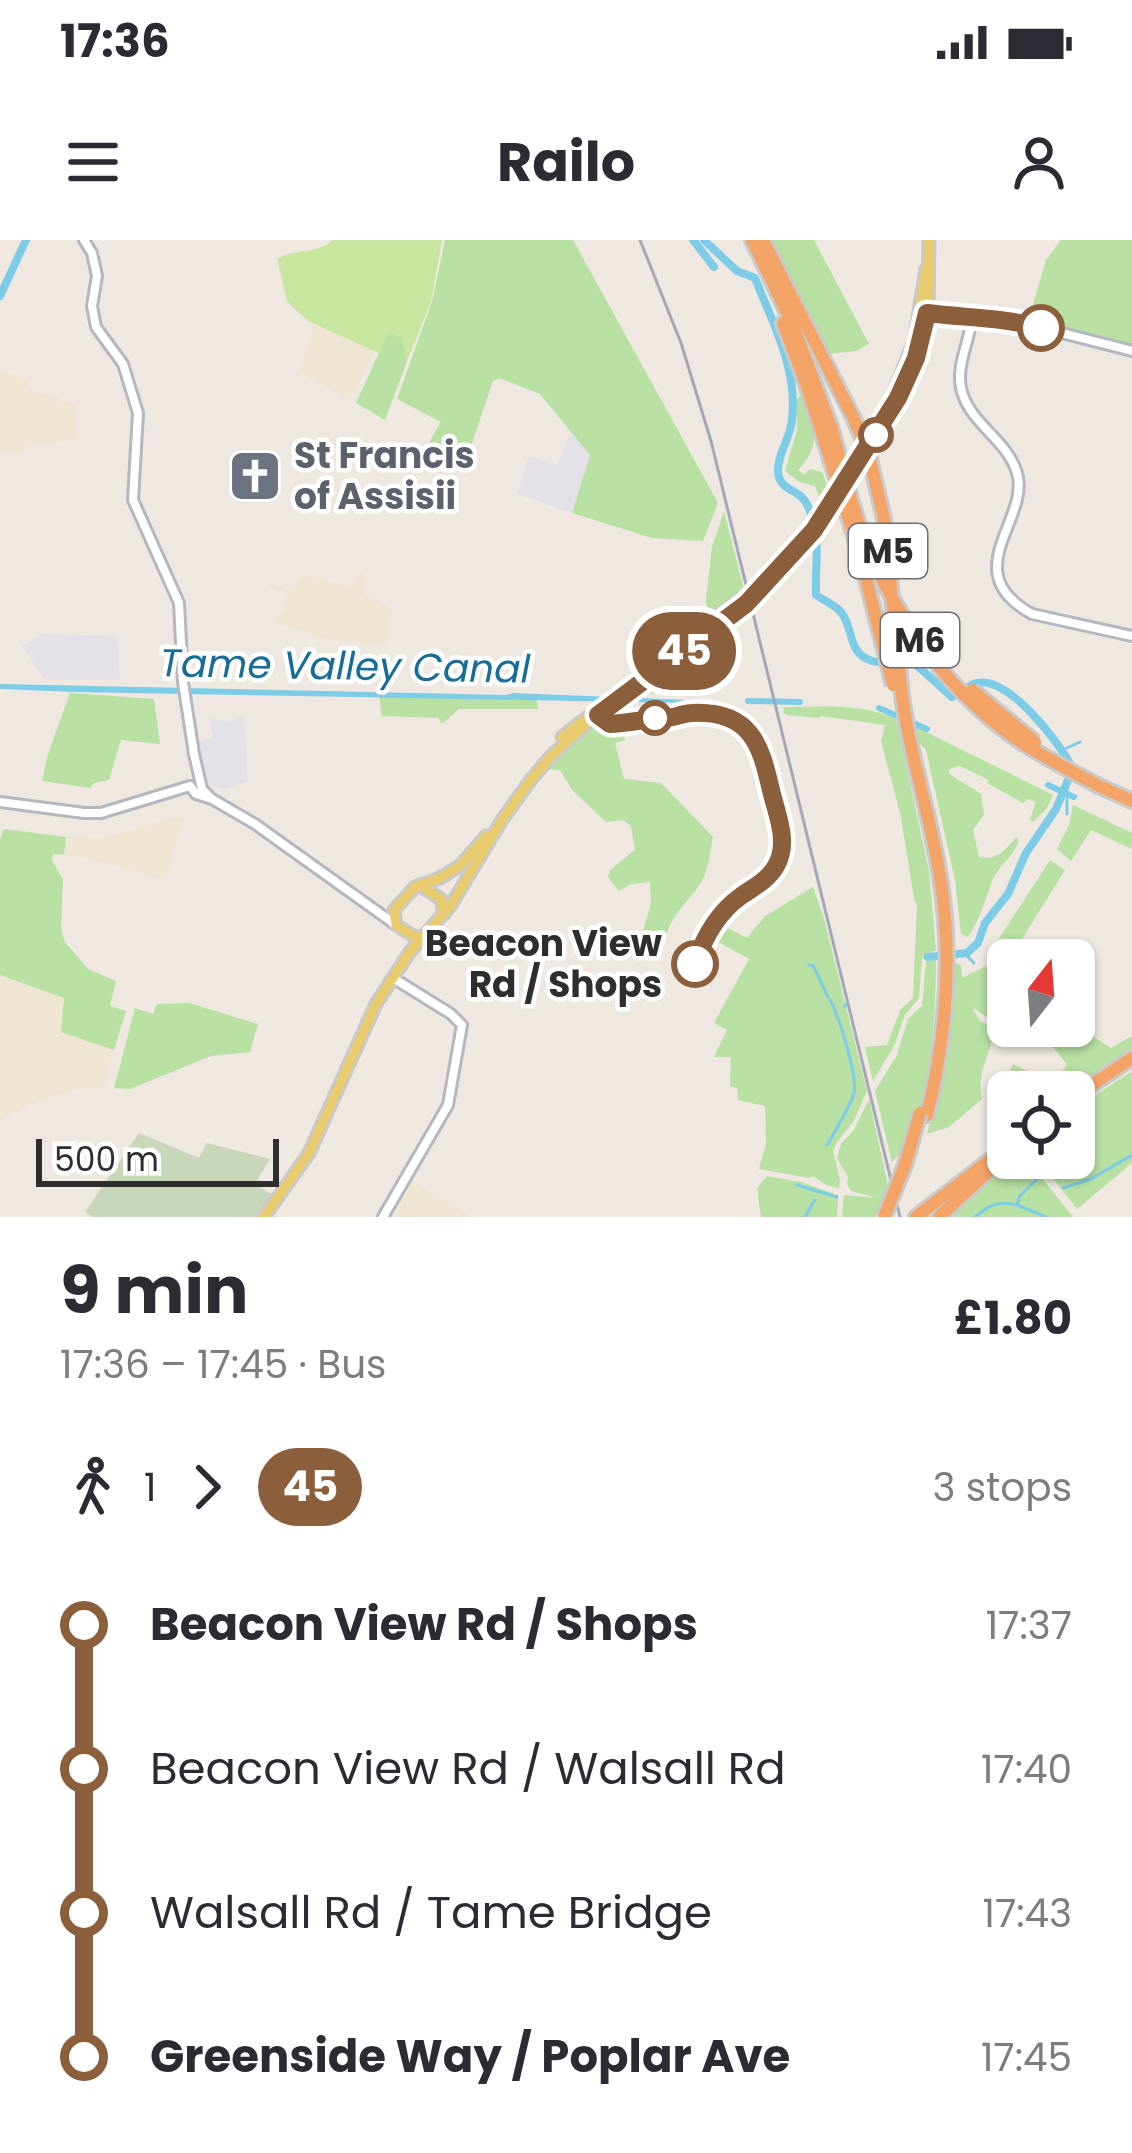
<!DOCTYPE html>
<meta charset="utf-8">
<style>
body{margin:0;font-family:Poppins,sans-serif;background:#f7f7f7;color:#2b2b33;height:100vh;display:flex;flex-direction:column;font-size:45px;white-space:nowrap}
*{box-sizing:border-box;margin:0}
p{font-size:39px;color:#7c7c81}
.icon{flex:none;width:66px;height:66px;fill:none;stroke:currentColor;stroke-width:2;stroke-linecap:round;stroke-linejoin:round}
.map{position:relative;height:977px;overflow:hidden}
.details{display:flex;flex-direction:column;background:#fff;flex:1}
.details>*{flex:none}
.badge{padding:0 24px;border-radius:39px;font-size:42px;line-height:78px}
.needle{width:78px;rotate:17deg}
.tools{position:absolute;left:987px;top:699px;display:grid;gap:24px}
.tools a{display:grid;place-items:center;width:108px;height:108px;border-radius:18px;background:#fff;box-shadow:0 3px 9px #0004;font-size:60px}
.scale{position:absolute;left:36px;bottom:30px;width:243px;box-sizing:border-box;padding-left:12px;border:6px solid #2e2e2e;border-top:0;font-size:33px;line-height:42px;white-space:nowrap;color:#2e2e2e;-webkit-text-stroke:9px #fff;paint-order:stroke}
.map>.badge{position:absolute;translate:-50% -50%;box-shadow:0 0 0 6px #fff}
.legs{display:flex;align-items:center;gap:18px;height:132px;padding:0 60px;font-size:39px}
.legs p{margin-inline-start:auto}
.overview{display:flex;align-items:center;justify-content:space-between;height:204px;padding:0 60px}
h1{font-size:66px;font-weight:700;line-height:90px}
ul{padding:0 60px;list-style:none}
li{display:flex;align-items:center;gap:42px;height:144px;font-size:45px}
li i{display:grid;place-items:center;width:18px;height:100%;margin:0 15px;background:currentColor}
li i::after{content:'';width:30px;height:30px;margin:-15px;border:9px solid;border-radius:50%;background:#fff}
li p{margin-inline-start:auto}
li:first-child i{background:linear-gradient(#0000 50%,currentColor 0)}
li:last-child i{background:linear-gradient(currentColor 50%,#0000 0)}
.status{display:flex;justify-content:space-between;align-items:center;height:84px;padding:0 60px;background:#fff;direction:ltr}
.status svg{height:33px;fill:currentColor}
header{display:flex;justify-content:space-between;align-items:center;height:156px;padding:0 60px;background:#fff;font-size:54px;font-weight:700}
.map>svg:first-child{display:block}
</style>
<div class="status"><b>17:36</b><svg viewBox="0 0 49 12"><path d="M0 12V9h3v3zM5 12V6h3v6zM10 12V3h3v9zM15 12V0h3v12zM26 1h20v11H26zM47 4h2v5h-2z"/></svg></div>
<header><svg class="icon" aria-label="menu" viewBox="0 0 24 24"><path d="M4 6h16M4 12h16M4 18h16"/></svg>Railo<svg class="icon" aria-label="person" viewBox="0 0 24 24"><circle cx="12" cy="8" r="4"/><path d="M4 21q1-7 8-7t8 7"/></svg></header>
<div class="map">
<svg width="1132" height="977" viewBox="0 0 1132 977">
<rect width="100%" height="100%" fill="#eee8e1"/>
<path fill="#e3e1e7" d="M570,191L590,215L572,273L517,254L529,216L558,225Z
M42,394L118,396L120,440H45L22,406Z
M244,476L248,542L225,549L207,545L203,542L195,501L213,498L209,478L229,481Z"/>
<path fill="#eee5d2" d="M308,81L374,111L350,160L299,132L313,91Z
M0,131L29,140L27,149L58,157L59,162H75L79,199L28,206L22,213L0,211Z
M359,331L367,335L362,352L393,369L385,405L328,399L276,383L289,355L269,346L271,343L291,352L299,337L305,334L352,348Z
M170,578H183L167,635L161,639L86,618L64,615L66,597L105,598Z
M0,735L64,758L62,792L114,810L104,847L80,849L43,859L0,880Z
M408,939L473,977H386Z"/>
<path fill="#b7e0a2" d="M445,0H573L718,263L703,301L652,298L572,273L590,215L540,154L499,138L493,141L464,226L427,206L441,182L397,159L432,62Z
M769,0H814L869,104L856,111L828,114Z
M1061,0H1132V108L1031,82L1029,78L1046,20Z
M388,93L402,97L407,121L385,180L356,163Z
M802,155L807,156C815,186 821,207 798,230L804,235L810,229L822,232L829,250L821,263L815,246L800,242L785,231L797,190L796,159Z
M724,271L744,350L712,374L707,369L706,360L712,307Z
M716,395L722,404L714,406L708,418L695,426L688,454L638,453Z
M70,453L154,459L160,504L121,500L109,540L94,543L90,548L42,541L48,514Z
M379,456L537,460L538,469H459L442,484L438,478L382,476Z
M784,467C822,467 861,463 896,479L929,631L936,710L922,719L919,758L905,775L895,804L873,841L865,807L887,805L900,770L913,758L917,665L914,659L901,577L881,501L885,485L821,476L819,478L786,475L783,471Z
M910,484L1053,555L1047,568L1033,582L1030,579L1036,562L1028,559L1023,563L987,543L989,540L960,526L949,529V533C959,542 971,546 981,554L984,575L973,590L979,617C998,620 1005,611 1016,597L1019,600C1014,617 998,625 992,641C985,661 980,679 968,697L961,694L955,640L926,510L916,500Z
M594,485L605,492L622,488L625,500L615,503L624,539L661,543L713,597C710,612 709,630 700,644C688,662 674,672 667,693L650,694L645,699L641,698L651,663L650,642L631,644L619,651L608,637L610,630L635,610L631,586L623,580L606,582L572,550L560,530L545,529L579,496Z
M1073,565L1132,593V609L1091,590L1071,621L1057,609L1069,585Z
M4,589L66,597L64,615L53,614L52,620L63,640L61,688L65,702L88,729L116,741L110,766L126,771L114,810L61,792L64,758L0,735V599Z
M1050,620L1065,630L1012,715L1001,716V721L1008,722V768L999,786L972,767L980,781L994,788C992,816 976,829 982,859L949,887L927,894C943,837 947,780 951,722L961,725L962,738L988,725L989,714Z
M813,647L824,678L867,851L853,882L837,902L833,911L840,940L839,948L826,945L813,936L809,938L759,929L766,904L765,866L738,860L737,848L730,846L731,817H714L727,790L714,783L749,719L720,703L708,699L718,683L747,698L765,676Z
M936,717C936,768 932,888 892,922L875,851L897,815L908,779L922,766L926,722Z
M189,763L258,784L250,812L211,816L130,849L114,848L135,768L153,774L157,764Z
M1074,784L1111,808L1132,796V809L1070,852H1008V871L996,864L1013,824L1037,836L1054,838L1065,828L1066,823L1039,790L1043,786H1074Z
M1132,831V923L1077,969L1037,918H1074V869Z
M869,859L890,954L876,977H842L844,955L877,958L851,951L847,944L848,937L837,918L841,904L854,890Z
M1010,918H1026L1073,977H944Z
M767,936L801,942L838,955L837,977H761L757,948Z"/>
<path fill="#c8d6ba" d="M139,893L199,918L207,903L270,919L255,944L276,957L259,977H93L85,972Z"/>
<path fill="#c8e69f" d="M333,0H442L431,62L407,121L402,97L388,93L379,113L308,81L294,68L287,61L277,19C296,7 315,16 333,0Z"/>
<path fill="#7ccce8" d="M0,444L506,455L513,453L688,460L685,463L76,452L0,449Z"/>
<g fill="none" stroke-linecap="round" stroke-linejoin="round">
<path stroke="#7ccce8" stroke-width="3" d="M1067,508L1080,502
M1067,558V574
M964,713L974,723
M809,725H813L828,757
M845,766L846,764
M827,905C833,895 851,864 854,853C858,837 839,776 830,760
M1042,934L1020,956L1017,965L1046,977
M797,945L837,957
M1063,948L1091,939L1132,915
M805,977L815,960
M975,977C988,966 998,960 1016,965"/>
<path stroke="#7ccce8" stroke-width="6" d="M748,461L800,462
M879,468L927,489
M1048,545L1074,557"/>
<path stroke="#7ccce8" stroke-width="8" d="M693,0L714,27
M704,0L737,31L755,38C773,84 798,129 792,179C791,197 777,215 778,232C780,252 799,248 807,264C822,297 815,320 816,355C823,360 835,365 841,372C855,390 846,412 872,421C885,425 899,419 912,421L952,457C960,453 969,445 977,443C1009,436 1057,501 1071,525V533L1056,569L1026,613L1008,654L985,683L978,703L967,713L928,717
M0,56L26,0"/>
<g stroke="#b4b7c0" stroke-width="14">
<path id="secondary" d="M84,0L92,13L97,36L92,66L96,87L123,124L138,173L133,260L179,363L183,442L194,514L202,549L212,559
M927,69L1011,80L1132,111
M972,75C971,99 956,124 961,148C968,183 1008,200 1017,233C1031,279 955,332 1032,374L1132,396
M190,546L196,554L212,559L255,584L396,685
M0,562L84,573H101L190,546
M383,977L448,865L462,785L451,774L393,738"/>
</g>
<g stroke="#c9c9c9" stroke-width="15">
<path id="primary" d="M892,157L914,101L926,29
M755,346L813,282
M757,354L814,290L905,146L921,101L928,69L929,0
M562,497L744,356
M419,645L441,659L444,674
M424,696L415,697L396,685L394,670L415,647L440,638L461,625L486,596
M264,977L309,913L376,764L409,713L451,665L502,580L530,541L550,517L593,478L717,388"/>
</g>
<g stroke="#c9c9c9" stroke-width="18">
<path id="highway" d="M752,0L793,85L831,187
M763,0L854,179
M783,83L806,144
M805,141L821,190
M716,389L711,383L719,382L740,369
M901,447C908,511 930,573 940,637C953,716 946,798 927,875
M1099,546L1132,561
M1074,857L1132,818
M916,977L1008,906
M939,977L993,927"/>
</g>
<use href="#secondary" stroke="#fff" stroke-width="8"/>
<use href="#primary" stroke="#e8cb6c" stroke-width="9"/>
<use href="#highway" stroke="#f4a366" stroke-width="12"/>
<path stroke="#a4a7b6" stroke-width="3" d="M640,0L681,103L711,201L900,977"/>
<g stroke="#c9c9c9" stroke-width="15" stroke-linecap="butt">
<path id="primary-bridge" d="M744,356L755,346
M745,364L757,354"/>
</g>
<g stroke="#c9c9c9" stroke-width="18" stroke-linecap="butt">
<path id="highway-bridge" d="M854,179L869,215L884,279L901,447
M831,187C844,232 854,278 873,320C904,389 955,457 1018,500C1043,517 1071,531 1099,546
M821,190L860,315L893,445
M972,450L1035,502
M884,977L905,925L920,873"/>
</g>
<use href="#primary-bridge" stroke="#e8cb6c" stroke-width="9"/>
<use href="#highway-bridge" stroke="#f4a366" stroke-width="12"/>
</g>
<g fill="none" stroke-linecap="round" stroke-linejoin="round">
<g stroke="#fff" stroke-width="27">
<path id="line-1" d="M695,724C704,697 717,673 741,656C754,647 768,640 776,626C789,603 778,578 772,554C767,535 763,510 750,494C736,476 714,472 692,473C683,473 675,478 665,478C647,479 628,483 610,484L598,475L746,364L814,290L898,158L916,118L927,73C966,78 1003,77 1041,88"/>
</g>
<use href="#line-1" stroke="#8b5e3c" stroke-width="18"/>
</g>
<defs>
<g id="church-square" transform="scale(2.7)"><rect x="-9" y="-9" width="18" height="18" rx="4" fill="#6b7280" stroke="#fff"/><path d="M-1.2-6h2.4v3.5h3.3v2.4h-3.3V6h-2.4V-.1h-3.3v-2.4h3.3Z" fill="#fff"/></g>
</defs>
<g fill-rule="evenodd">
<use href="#church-square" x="255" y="236"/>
</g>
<g fill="#fff" stroke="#8b5e3c" stroke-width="6">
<circle cx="1041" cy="88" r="21"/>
<circle cx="876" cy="195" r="15"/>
<circle cx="655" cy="478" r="15"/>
<circle cx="695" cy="724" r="21"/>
</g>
<g text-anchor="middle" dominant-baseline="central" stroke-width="9" stroke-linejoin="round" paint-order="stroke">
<g fill="#fff" stroke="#6d6d6d" stroke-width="3">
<rect x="849" y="284" width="78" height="54" rx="9"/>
<rect x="881" y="373" width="78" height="54" rx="9"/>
</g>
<g font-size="33" font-weight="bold" fill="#2e2e2e">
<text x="888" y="311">M5</text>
<text x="920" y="400">M6</text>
</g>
<g font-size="36" font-weight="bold" fill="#5b616d" stroke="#fff" text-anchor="start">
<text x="294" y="215">St Francis<tspan x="294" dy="41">of Assisii</tspan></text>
</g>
<g font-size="36" font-weight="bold" fill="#2e2e2e" stroke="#fff" text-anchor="end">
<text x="662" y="703">Beacon View<tspan x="662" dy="41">Rd / Shops</tspan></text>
</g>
<g font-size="39" font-style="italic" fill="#176c98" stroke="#fff">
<text transform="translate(345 426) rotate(1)">Tame Valley Canal</text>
</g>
</g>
</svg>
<div class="tools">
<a><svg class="needle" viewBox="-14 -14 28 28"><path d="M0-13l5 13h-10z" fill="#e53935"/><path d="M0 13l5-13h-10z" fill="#7c7c81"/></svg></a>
<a><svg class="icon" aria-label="locate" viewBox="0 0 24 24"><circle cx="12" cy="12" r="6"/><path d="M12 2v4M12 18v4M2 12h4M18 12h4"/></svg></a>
</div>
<div class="scale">500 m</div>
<b class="badge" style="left:684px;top:411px;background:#8b5e3c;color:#fff">45</b>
</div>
<section class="details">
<div class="overview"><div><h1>9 min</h1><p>17:36 – 17:45 · Bus</p></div><b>£1.80</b></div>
<div class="legs"><svg class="icon" aria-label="walk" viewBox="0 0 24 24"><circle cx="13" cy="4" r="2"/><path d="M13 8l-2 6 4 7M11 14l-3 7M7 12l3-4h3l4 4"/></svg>1<svg class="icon" aria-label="forward" viewBox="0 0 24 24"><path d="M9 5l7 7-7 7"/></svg><b class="badge" style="background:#8b5e3c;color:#fff">45</b><p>3 stops</p></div>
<ul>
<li><i style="color:#8b5e3c"></i><b>Beacon View Rd / Shops</b><p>17:37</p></li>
<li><i style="color:#8b5e3c"></i><span>Beacon View Rd / Walsall Rd</span><p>17:40</p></li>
<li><i style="color:#8b5e3c"></i><span>Walsall Rd / Tame Bridge</span><p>17:43</p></li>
<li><i style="color:#8b5e3c"></i><b>Greenside Way / Poplar Ave</b><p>17:45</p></li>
</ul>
</section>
